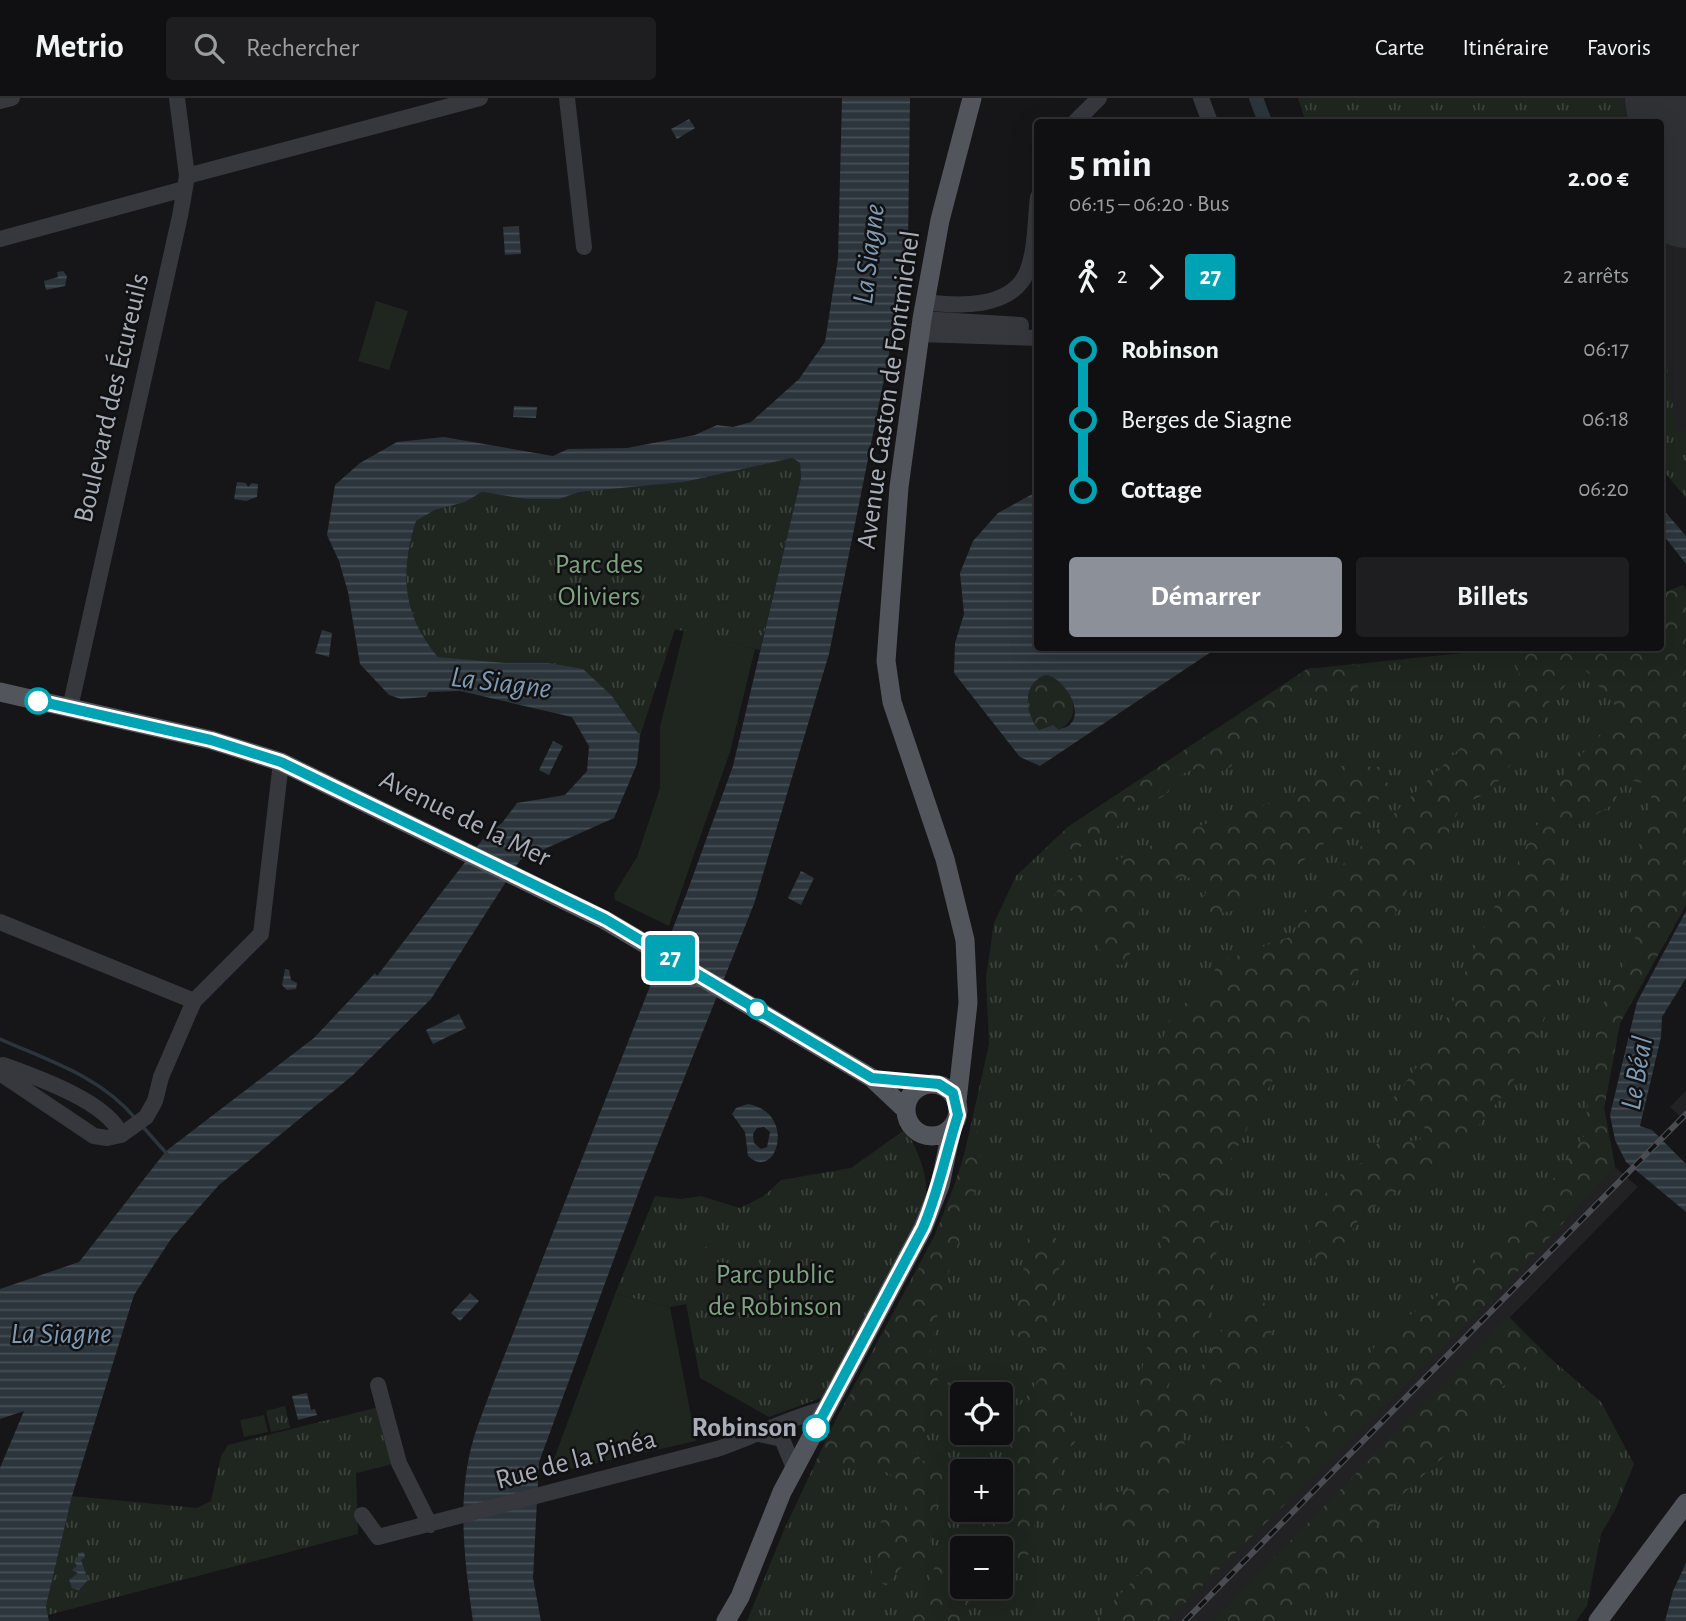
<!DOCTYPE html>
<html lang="fr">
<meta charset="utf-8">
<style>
body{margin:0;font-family:"Alegreya Sans",sans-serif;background:#1e1e20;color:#f1f3f6;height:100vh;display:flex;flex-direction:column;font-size:26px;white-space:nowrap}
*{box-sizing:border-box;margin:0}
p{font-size:23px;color:#9c9d9f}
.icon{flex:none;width:38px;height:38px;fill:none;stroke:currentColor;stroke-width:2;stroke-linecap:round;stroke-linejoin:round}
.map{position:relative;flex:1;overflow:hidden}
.side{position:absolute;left:1034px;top:21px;width:630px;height:532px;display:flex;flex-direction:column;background:#101012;border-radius:7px;box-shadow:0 7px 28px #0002,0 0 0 2px #303032}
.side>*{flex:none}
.badge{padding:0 14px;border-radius:5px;font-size:24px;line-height:46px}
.buttons{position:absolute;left:950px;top:1284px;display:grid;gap:14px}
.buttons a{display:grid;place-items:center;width:63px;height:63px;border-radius:7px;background:#101012;box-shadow:0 7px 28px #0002,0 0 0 2px #303032;font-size:35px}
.map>.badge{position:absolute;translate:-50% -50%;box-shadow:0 0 0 4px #fff}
.legs{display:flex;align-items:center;gap:10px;height:77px;padding:0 35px;font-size:23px}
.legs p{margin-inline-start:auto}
.summary{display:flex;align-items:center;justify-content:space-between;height:119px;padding:0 35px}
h1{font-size:38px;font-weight:700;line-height:52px}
.primary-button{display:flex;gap:14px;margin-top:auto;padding:14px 35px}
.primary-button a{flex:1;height:80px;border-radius:7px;background:#8c9099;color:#fff;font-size:28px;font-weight:700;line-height:80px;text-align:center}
.primary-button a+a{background:#1e1e20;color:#f1f3f6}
ul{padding:0 35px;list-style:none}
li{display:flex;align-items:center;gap:24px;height:70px;font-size:26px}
li i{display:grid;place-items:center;width:10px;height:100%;margin:0 9px;background:currentColor}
li i::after{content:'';width:18px;height:18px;margin:-9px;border:5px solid;border-radius:50%;background:#101012}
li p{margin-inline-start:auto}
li:first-child i{background:linear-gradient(#0000 50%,currentColor 0)}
li:last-child i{background:linear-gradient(currentColor 50%,#0000 0)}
header{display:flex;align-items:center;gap:42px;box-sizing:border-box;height:98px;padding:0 35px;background:#101012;border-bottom:2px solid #303032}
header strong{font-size:33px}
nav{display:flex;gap:38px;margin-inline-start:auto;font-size:24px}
.search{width:490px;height:63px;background:#1e1e20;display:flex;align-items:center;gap:18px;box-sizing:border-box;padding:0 24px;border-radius:7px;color:#9c9d9f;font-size:26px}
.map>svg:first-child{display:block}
</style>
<header>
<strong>Metrio</strong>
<div class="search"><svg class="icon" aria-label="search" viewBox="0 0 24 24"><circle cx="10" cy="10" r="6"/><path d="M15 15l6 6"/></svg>Rechercher</div>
<nav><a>Carte</a><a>Itinéraire</a><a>Favoris</a></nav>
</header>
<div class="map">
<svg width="1686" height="1523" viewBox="0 0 1686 1523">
<defs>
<pattern id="grass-tufts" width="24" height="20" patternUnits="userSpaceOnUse" patternTransform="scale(1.75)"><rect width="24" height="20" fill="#1e261f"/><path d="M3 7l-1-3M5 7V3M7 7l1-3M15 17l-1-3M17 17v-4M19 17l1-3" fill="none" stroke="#3c433d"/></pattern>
<pattern id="forest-crowns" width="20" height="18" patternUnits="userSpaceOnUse" patternTransform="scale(1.75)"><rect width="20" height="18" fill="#1e261f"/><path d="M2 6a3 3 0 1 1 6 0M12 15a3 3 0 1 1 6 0" fill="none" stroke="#3c433d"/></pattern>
<pattern id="water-rules" width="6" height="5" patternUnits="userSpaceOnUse" patternTransform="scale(1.75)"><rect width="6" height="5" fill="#2c353c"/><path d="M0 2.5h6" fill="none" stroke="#485056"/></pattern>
</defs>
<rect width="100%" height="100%" fill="#161618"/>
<path fill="#222225" d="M1298,0H1686V400L1661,370V24H1306Z
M1686,993V1024L1670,1009Z
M1615,1069L1638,1089L1212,1523H1167L1492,1201Z"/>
<path fill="url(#grass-tufts)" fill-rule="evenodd" d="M1298,0H1622L1626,24H1306Z
M1661,233L1677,333L1686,332V400L1661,370Z
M792,360L800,365L801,380L760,552L675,531L640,638L612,598L548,565H506L438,559C402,516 400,475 416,423L435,412L465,404L482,394L525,401H559L580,394L683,384Z
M1683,487L1686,492V807L1620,925L1604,1010L1615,1069L1492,1201L1167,1523H747L784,1432L837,1319L935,1137L962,1067L989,946L986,879L994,825L1016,778L1068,729L1307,571L1512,550H1661V496ZM962,1297H1001V1335H962ZM962,1374H1001V1412H962ZM962,1451H1001V1489H962Z
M906,1031C920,1059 932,1082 923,1113L823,1299L769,1319L700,1280L686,1206L670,1209L615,1196L655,1098L681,1101L701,1098L740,1110L764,1098L781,1082L851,1070Z
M1509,1219L1534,1246L1601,1304L1634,1366L1615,1412L1601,1436L1587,1508L1576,1523H1212Z
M285,1308L290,1330L271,1334L266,1313Z
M379,1309L393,1366L356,1375L358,1436L48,1517L46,1508L72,1398L197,1410L211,1403L221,1358L228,1347Z"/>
<path fill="url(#forest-crowns)" d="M1683,487L1686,492V807L1620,925L1604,1010L1615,1069L1492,1201L1167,1523H1095L1191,1421L1329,1310L1385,1235L1461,1181L1491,1145L1540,1099L1584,1038L1599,914L1636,842L1623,812L1654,688L1623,680L1614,706L1572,730L1560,744L1563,811L1545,920L1532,949L1511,987L1446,1068L1394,1095L1360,1119L1344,1146L1333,1173L1318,1171L1310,1150L1306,1120L1345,1071L1362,1065L1375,1046L1420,1042L1426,1025L1400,1021L1382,1015L1424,960L1446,921L1481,835L1566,672L1622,616L1584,570L1567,573L1568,585L1546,607L1542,626L1490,694L1461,707L1439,756L1419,769L1387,832L1361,866L1339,915L1281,966L1226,1071L1221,1102L1211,1214L1165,1292L1183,1301L1228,1222L1250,1197L1282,1215C1278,1227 1247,1271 1236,1277C1225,1284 1217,1284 1207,1293V1310L1197,1313L1182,1328L1186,1355L1178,1369L1158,1372L1135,1356L1141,1276L1147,1249L1157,1242L1161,1217L1155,1199L1164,1127L1161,1075L1148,1041L1153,1019L1155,964L1169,923L1185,905L1210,889L1215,871L1226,862L1292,838L1314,800L1345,764L1522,589L1518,571L1507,551L1661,550V496Z
M1358,566V594L1340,598H1307L1235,650L1232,668L1216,676L1200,669L1182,676L1164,698L1138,710L1111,734L1054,761L1043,753L1068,729L1307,571Z
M1046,577C1072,581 1086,621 1058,632L1052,627L1039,632C1025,616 1021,585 1046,577Z
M1341,668L1383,669V680L1392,690L1299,766L1256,780V796L1240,812L1203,817L1196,805L1206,795L1201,779L1154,782L1136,793C1142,828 1140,834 1125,867L1108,866L1099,849L1101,821L1068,812L1052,800L1065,783L1196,729L1284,701Z
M984,1032L975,1095L944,1188L931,1247L930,1265L940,1286L948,1331L912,1335V1345L921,1362L944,1371L926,1468L904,1466L886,1488L870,1477L881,1423L901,1415L907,1406C903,1373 886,1377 861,1362L846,1368L815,1365C866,1257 943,1154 969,1036Z
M1029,1133L1048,1134L1062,1145L1050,1254L1027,1246L1014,1235Z
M1509,1219L1547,1257L1524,1270L1492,1298L1449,1354L1405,1394L1314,1500L1283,1523H1212Z
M1067,1262L1075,1345L1058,1357L1063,1408L1051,1425L1033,1422C1042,1451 1020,1466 1001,1484V1451H962V1489H991L974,1493L962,1523H897L904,1516L918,1513C919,1495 931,1484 936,1464L957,1467L967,1412L999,1423L1015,1396L1001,1387L1010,1367L1003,1354L1001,1333L1052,1264Z
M1152,1381L1173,1382L1159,1421L1124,1445L1103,1421L1106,1398C1123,1391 1135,1392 1152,1381Z"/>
<path fill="#1e261f" d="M376,203L408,213L389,272L358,263Z
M684,532L755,551L730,654L669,828L615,802L614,796L637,759L660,690V629Z
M713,1125L721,1139L695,1156L686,1142Z
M615,1196L670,1209L696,1343L567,1372L551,1369Z
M264,1317L268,1334L244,1339L240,1322Z"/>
<path fill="url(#water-rules)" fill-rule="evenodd" d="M842,0H910L908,144L889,256L829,556L754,806L642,1085L539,1364L533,1480L541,1523H473C465,1466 457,1407 471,1350C476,1330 485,1309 492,1289L686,797L733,668L801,380L800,365L792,360L684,384L580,394L559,401H525L482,394L465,404L435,412L416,423C400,475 402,516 438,559L506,565H548L583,571L612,598L640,638L637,666L614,720L520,762L431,901L352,978L219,1087L171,1141L134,1197L72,1398L46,1508L49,1523H0V1370L24,1313L0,1321V1191L79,1164L166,1053L314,940L375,875L377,878L486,737L502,725L517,705L565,697L587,673L589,648L572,619L460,593L429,594L426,599L401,601L389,597L360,566L348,494L339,463L327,437L335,387L360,365L397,344L444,339L553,358L568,351L627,350L695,337L717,327L733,329L751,324L799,281L825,244L838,161Z
M689,21L695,30L677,41L671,31Z
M519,128L521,156L505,157L503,129Z
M63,173L67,178L65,188L46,192L44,183L58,179L57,174Z
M514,308L537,309L536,320L513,319Z
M237,384L246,385L248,389L252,385L258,386L257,399L246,403L234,401Z
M1038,393V550H1217L1040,668L1020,659L954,575L955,545L964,516L960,475L973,443L998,415ZM1046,577C1065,580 1086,616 1068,628C1065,630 1061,630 1059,632L1053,627L1039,632C1025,616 1021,585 1046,577Z
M1661,409L1686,438V466L1661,434Z
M322,532L332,535L329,559L315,555Z
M553,643L563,648L549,677L539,672Z
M801,773L814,780L801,807L788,800Z
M1686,813V880L1662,919L1661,939L1640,1028L1652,1032L1686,1066V1114L1626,1064L1615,1042L1610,1017L1637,904Z
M285,871L289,872L291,882L297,885L296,891L287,892L282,887Z
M459,916L466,930L433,946L426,932Z
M748,1006C798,1015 776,1085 748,1058L745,1034L732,1016L736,1010ZM764,1029L770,1034L767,1049L761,1051L754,1045L753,1036L757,1030Z
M470,1195L479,1203L460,1223L451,1215Z
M307,1295L311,1312L315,1311L317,1317L298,1322L292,1298Z
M84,1454L85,1459L81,1462L88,1482L79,1492L72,1490L69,1482L78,1475L72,1472L77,1468L74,1463L78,1461V1455Z
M1686,1465V1523H1665L1673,1493Z"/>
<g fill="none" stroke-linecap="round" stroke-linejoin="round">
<path stroke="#2c353c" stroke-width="3.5" d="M0,941C49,963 100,978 135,1020
M143,1029L168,1057"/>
<path stroke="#2c353c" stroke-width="14" d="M1256,0L1265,24"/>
<path stroke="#303135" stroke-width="88" d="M1669,0L1686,106"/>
<path stroke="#37383d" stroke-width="16" d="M567,0L584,149
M1201,0L1210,24
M0,3L12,0
M1075,24L1099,0
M187,78L480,0
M0,141L184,91
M924,204C956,208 1011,212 1027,174C1036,152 1035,123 1038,99
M922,221L1021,227L1020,239
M919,236L1038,240
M70,610L180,118L187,78L177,0
M0,824L194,903
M3,967C36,979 108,1004 121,1037
M0,975L94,1038L107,1040L121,1037L146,1019L155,1003L161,979L194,903L261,836L281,664
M378,1287L399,1365L430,1427
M759,1336L782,1341L794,1370
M362,1417L378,1439L717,1351C754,1339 787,1320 825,1311"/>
<path stroke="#53555c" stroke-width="19" d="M0,594L211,642L281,664L605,822L872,980L906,1012
M906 1012a26 26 0 1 1 52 0a26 26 0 1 1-52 0Z
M957,1003L968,905L965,842L945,761L892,604L886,563L899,389L922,221L940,122L972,0
M726,1523L740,1499L782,1394L923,1130L940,1087L952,1030
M1598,1523L1686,1405"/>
<g stroke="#4a4c52" stroke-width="6">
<path id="rail" d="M1185,1523L1686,1016"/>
</g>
<use href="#rail" stroke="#111113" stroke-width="3.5" stroke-dasharray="10" stroke-linecap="butt"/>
</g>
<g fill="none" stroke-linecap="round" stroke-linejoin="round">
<g stroke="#fff" stroke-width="16">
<path id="line-1" d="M38,603L211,642L281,664L605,821L872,980L939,986L953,995L958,1017C946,1054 939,1093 923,1130L816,1330"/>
</g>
<use href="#line-1" stroke="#00a3b4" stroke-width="10"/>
</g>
<g fill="#fff" stroke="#00a3b4" stroke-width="3.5">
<circle cx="38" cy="603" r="12"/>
<circle cx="757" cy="911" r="9"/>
<circle cx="816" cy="1330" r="12"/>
</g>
<g text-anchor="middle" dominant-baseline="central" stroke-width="5" stroke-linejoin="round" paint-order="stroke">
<g font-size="28" fill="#a8adb8" stroke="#111113">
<text transform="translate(889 292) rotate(-82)">Avenue Gaston de Fontmichel</text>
<text transform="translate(112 300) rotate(-77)">Boulevard des Écureuils</text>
<text transform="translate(465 721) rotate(26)">Avenue de la Mer</text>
<text transform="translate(576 1362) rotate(-15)">Rue de la Pinéa</text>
</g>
<g font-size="28" fill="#7fa381" stroke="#111113">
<text x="599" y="467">Parc des<tspan x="599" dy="32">Oliviers</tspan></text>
<text x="775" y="1177">Parc public<tspan x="775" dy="32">de Robinson</tspan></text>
</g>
<g font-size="28" font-weight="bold" fill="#a8adb8" stroke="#111113" text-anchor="end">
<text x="797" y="1330">Robinson</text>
</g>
<g font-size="30" font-style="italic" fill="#7f9bb3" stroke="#111113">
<text transform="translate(869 156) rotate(-83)">La Siagne</text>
<text transform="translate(501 585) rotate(7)">La Siagne</text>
<text transform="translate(1637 975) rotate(-80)">Le Béal</text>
<text x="61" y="1236">La Siagne</text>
</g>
</g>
</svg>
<div class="buttons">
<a><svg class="icon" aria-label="locate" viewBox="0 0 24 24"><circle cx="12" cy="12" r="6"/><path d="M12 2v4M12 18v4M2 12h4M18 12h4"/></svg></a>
<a>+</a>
<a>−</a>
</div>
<b class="badge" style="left:670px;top:860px;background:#00a3b4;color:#fff">27</b>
<section class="side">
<div class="summary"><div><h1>5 min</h1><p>06:15 – 06:20 · Bus</p></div><b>2.00 €</b></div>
<div class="legs"><svg class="icon" aria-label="walk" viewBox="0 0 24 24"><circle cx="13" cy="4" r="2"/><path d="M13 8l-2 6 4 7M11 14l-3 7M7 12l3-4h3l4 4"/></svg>2<svg class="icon" aria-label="forward" viewBox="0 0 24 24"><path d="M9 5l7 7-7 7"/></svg><b class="badge" style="background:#00a3b4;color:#fff">27</b><p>2 arrêts</p></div>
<ul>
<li><i style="color:#00a3b4"></i><b>Robinson</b><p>06:17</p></li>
<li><i style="color:#00a3b4"></i><span>Berges de Siagne</span><p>06:18</p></li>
<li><i style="color:#00a3b4"></i><b>Cottage</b><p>06:20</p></li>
</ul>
<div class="primary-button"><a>Démarrer</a><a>Billets</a></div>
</section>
</div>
